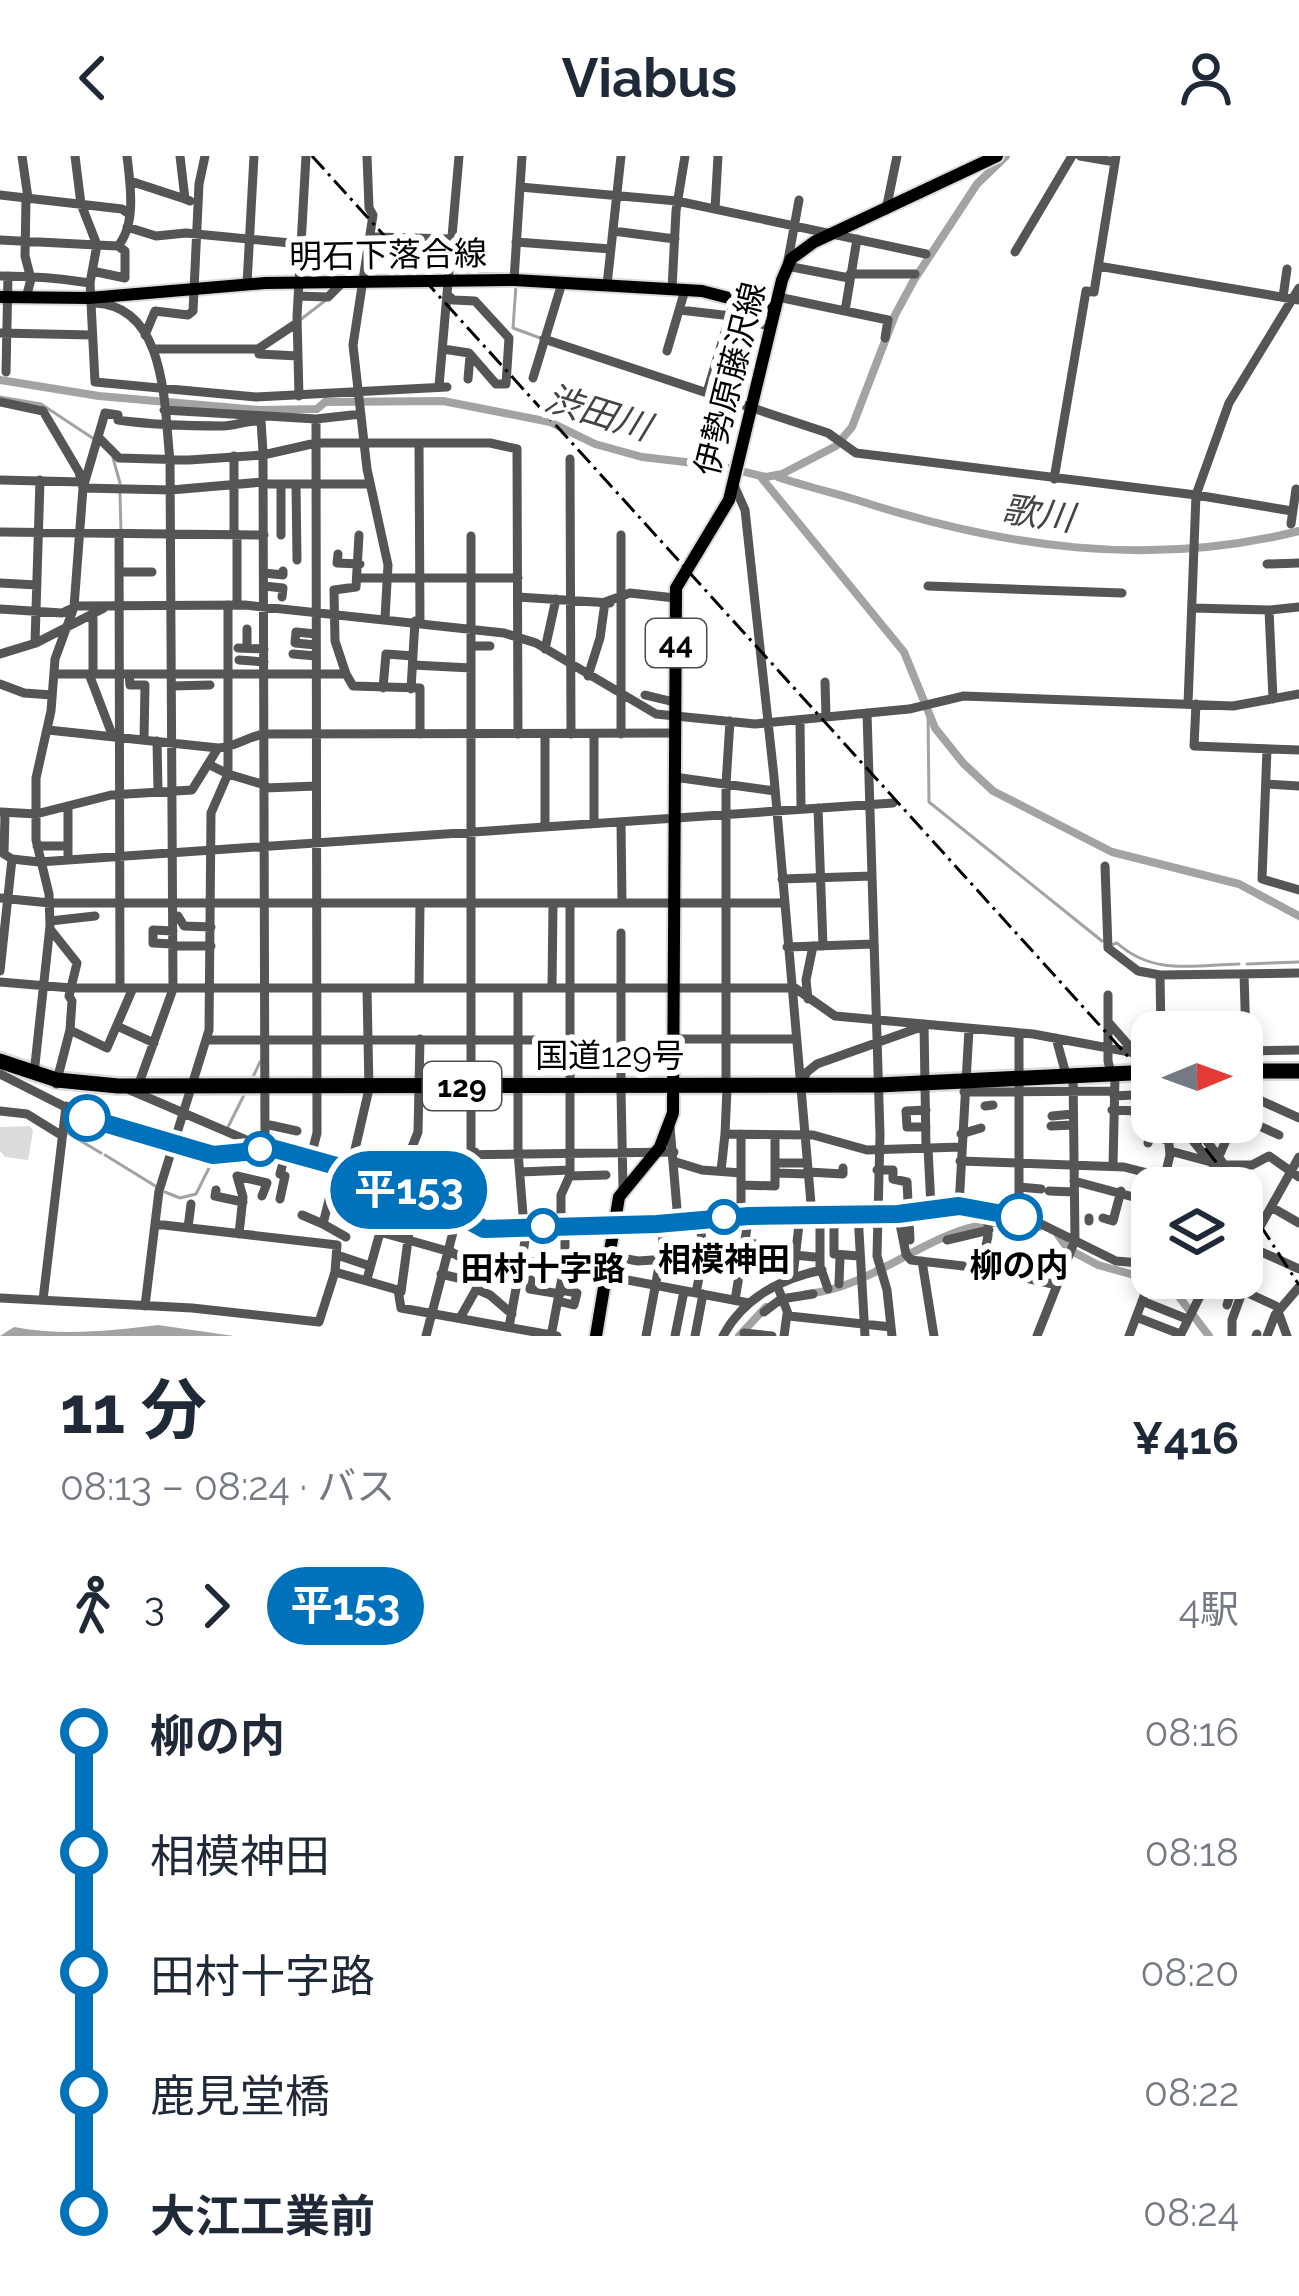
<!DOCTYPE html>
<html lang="ja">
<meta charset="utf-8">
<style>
body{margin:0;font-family:Raleway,"Noto Sans JP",sans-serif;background:#f2f2f3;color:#1f2937;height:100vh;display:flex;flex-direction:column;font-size:45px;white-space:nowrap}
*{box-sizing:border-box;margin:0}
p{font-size:39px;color:#747a83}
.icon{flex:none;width:66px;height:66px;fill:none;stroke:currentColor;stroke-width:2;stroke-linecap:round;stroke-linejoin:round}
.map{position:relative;height:1180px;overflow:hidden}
.sheet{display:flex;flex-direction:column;background:#fff;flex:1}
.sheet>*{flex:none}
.badge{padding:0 24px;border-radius:39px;font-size:42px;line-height:78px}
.needle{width:78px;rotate:89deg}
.tools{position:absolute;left:1131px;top:855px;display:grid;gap:24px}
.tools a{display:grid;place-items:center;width:132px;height:132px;border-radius:24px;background:#fff;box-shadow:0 6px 18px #0003;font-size:60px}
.map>.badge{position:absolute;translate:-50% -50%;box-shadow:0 0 0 6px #fff}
.legs{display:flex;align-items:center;gap:18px;height:132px;padding:0 60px;font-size:39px}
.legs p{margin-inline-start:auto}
.overview{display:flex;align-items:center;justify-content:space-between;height:204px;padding:0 60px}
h1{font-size:66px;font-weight:700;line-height:90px}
ul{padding:0 60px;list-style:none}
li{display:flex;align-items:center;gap:42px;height:120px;font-size:45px}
li i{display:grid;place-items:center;width:18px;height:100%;margin:0 15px;background:currentColor}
li i::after{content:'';width:30px;height:30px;margin:-15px;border:9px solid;border-radius:50%;background:#fff}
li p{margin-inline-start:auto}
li:first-child i{background:linear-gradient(#0000 50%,currentColor 0)}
li:last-child i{background:linear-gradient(currentColor 50%,#0000 0)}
header{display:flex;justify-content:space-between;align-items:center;height:156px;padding:0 60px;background:#fff;font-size:54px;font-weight:700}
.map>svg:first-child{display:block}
</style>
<header><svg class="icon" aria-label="back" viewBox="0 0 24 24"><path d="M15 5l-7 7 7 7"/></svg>Viabus<svg class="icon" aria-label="person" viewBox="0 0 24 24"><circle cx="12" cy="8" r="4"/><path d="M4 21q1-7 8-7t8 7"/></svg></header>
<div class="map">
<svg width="1299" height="1180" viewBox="0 0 1299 1180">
<rect width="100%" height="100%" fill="#fff"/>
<path fill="#dcdcdc" d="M30,970L33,975L28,1004L5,1001L0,995V971Z"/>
<path fill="#a3a3a3" d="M158,1169L234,1180H0L14,1171C60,1180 112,1175 158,1169Z"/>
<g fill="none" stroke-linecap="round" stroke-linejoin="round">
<path stroke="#a3a3a3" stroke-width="3" d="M479,118H511
M516,129L513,172L543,183
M300,164L326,144
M0,241L41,248L94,283
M113,302L120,327
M120,337L121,375
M928,557L929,646L1102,785
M1111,789L1117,787C1154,820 1194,809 1239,808
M1247,808L1299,806
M251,925L260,906
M227,973L244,939
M66,976L101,997
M105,999L157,1031
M165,1036L180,1042L196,1038L214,1002"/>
<path stroke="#a3a3a3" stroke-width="8" d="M0,224L99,240L260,254L317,253L325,246L443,245L550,266L595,288L642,301L720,310L766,321L782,318L836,290L852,271L895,159L914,124L977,28L1006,0
M760,320L904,496L935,572L963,607L993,635L1112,696L1239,728L1299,760
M778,321C804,330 831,336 857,344C1002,391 1149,413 1299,375
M1058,1079L1068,1093L1098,1109L1170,1129L1209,1180
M807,1138C889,1130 952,1046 1039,1071
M739,1180L766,1151"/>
<g stroke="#dbdbdb" stroke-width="16">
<path id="major" d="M0,141L89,142L265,127L514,124L702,135L775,154
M596,1180L619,1041L660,991L673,957L676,432L729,344L782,124L791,103L814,86L997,0"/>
</g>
<g stroke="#dbdbdb" stroke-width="20">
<path id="highway" d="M0,905L57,924L118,930L879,929L1152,916
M1242,915H1299"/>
</g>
<path stroke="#555" stroke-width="9" d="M22,0L28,42
M180,0L185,43L190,45
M367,0L369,52L373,59L353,189L367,313L388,409L385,462
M1080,0L1115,6
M130,25L185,43
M520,31L677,45L926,98
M0,39L122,53L129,58
M799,44L787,110L849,122
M715,53L718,0
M886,54L897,0
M127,71L156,80L186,77L301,88L364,87L376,81L452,83
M613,75L675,83
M0,84L97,89L81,48L75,0
M516,86L611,93
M1015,96L1072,0
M1098,110L1299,144
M92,115L125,122V95L118,90
M850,118H915
M0,120C31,120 60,122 90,127L97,89L118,90C137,67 130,27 127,0
M514,124L522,0
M90,127L95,226L256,241L447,231
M247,128L254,0
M607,129L621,0
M672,133L676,55L685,0
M298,140L328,141L343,126
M778,141L888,164L885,182
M1283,141L1287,113
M26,142L31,123L25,100L26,42
M95,147C168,150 164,254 170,304L173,833L138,930
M680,154L740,161L771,171
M845,155L857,83
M0,177L92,179
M145,179L155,155L188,159L193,155L199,28L205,0
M725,181L733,184L740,161
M544,183L828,277L856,297L1196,339L1292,355
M155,193H258L297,167
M443,193L469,197L496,228H506L509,182L475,145L453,144L450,141
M258,194L259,198L298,200
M667,195L685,134
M6,216L8,120
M533,222L562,127
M468,223L470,200
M439,230L459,0
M707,236L735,143
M299,240L297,161L306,0
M0,246L43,255L79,316L83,332L74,451L55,503L51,555L36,622V684L49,738L50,770L34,918
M164,254L316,263L361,258
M98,281L119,302L189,304L263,299L316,287H490L517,293L518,578
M419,287L420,466
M234,300V378
M570,303L571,578
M1054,323L1086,135L1094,136L1116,0
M0,324L82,326
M263,326L171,334L83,332L105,257L118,259V264C153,269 188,270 223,270C236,270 247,264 261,265L263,296
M733,327L745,354L774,621L812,1059
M263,328H370
M296,328L297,404
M1291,368L1296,333
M0,376L264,379
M119,378L120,832
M281,379V328
M621,379V578
M471,380V996
M338,398L337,407L360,408
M1267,408L1299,407
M120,416H152
M264,417L283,419V415
M359,422H518
M0,427L37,429
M264,430L283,432L282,441
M928,430L1122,437
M518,441L610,447
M228,449V618L265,629
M237,449V378
M1192,452L1269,454
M0,453L62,457L77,450L245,449L504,477L536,487L656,558L755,568L909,553L963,540L1233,550L1299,538
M93,457V518
M316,478L296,476L295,487L316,489
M35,487L40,324
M471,490H490
M238,492L264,493
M247,492V473
M545,493L556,443
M0,498L36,487L104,452
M293,498L316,500
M239,504L264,506
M413,509L471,512
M54,518H346L353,530L420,532V578
M89,518L113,581
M129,518L130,529H145L144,584
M346,518L335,485L334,434L356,431L359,379
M588,520L600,482L605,446L630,437L675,442
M825,526L826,561
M0,528L24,537L52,539
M172,530L210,529
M383,532L386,498L413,500
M411,533L415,465
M645,539L674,546
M1273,543L1269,454L1299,451
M1188,548L1196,339L1229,247L1299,132
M1196,548L1194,590L1299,594
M867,557L880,979L877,1100L887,1134L892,1180
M800,565L801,653
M48,574L218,592
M157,585L158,635
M1267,593L1262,723L1299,734
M674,621L775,635
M1266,628L1299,630
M265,632L316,630
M68,650V704
M818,652L823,790
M1,656L36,658L111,639L192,634L218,592C236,591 248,580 265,578L674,577
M5,657L4,698L12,703L39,706L893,647
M621,666L622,747
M594,667V578
M545,671V578
M37,690H68
M1105,710L1108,792L1138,815L1160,819L1299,817
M782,723L872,720
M0,742L50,747H784
M173,760H178L184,770L211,771
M50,765L95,760
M50,773L77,807L69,840L72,845L70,874L107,892L133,832
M173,788L153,787V774L173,775
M173,790H211
M787,791L874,788
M0,815L12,703
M1244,818L1247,915
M1160,819L1161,876
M0,826L71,832H795L835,860L1033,878L1135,897L1152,896
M419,832L420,747
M518,832V996L524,1071
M552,832L553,747
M1108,839V905L1111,917
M808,843L806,824L813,790
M1109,867L1152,916
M924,868L926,992
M117,870L154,887
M1161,874L1246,872
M1056,882L1067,922
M674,883H795
M206,884H569
M1242,895L1299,894
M0,918L91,964L209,999L271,992L398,1027L480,1072L656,1068L749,1060L898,1058L959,1050L1033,1064L1116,1105L1152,1108
M56,928L70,874
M621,929V777
M726,929V628L730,565
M800,929L807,916L817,908L921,871
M727,933L725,978L813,979L867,994L961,991
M130,934L265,992L263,299
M621,934L623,1032
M964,936L1114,935
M1242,936L1299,962
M1114,940L1152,938
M985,950L993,949
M926,954L906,955L907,971H926
M1112,954L1138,955
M0,955L27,958L61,979
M1052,960L1073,958
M1242,962L1279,979
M1178,966L1210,1006
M1193,966L1241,1032
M265,968L297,975
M1051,970L1073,969
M670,971L678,1065
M961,978L981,972
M1148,987L1151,978L1169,985
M928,992L931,1051
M1170,995L1211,1006
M310,1004L317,977L316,263
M960,1005L1124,1011L1206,1032
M676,1006L702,1014L741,1017
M775,1007H807
M1225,1009H1252L1269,1000L1299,1021
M1113,1010L1115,921
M337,1011L323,1068L346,1081
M877,1014H893V1023L907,1026L910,1084
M350,1015L369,933L367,833
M721,1015L725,978
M520,1016L570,1014
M808,1016L843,1018V1012
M775,1017L808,1018
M237,1020L243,1041L239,1078
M237,1020L267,1027L262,1040
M570,1020L606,1019
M1074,1025L1152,1046
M398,1027L418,976L420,883
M741,1029L775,1030V979
M1019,1031L1041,1033
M1162,1032L1170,999L1167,966
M1205,1032L1234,966
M216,1034L215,1040L243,1046
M1242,1034L1263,1065
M1049,1035L1074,1036
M280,1043L285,1020L280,1018L286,996
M959,1050L969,873
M1271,1051L1299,1067
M858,1058L865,1180
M898,1058L906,1098L911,1104L981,1112L1057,1129
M302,1059L323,1068
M814,1059L820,1069V1110L828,1133
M834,1059V1098L859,1100
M741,1060V978
M363,1061L383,1067
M1019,1061V877
M1103,1062L1113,1065L1121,1035
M1089,1065V1062
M561,1069V1039L570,1019V747
M474,1070L475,996
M188,1072L191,1048
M380,1076L447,1095
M947,1084L989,1074
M745,1086L795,1096
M1242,1087L1299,1113
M448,1094L486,1116
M337,1099L370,1110
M795,1099L814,1101
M610,1100L638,1105L742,1098
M1242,1103L1299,1001
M522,1104L527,1071
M922,1105L934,1180
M1145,1108L1152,1071
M981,1112L988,1080V1055
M335,1116L398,1134L401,1152L557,1180
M441,1118L462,1123
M793,1120L800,1060
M1215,1122L1276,1150L1287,1180
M367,1123L394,1026
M531,1124L530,1133L560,1138
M839,1128L840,1101
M777,1129L789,1160L891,1171
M1241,1132L1246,1115
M476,1133L490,1139L512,1158
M401,1136L414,1040L447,999L674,996
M696,1137L703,1101L700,1062
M0,1142L192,1152L319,1166L335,1116L337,1089L155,1068
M43,1144L66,950
M735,1144L749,1060
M558,1145L574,1149L577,1137L561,1134
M1142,1145L1187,1163
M1227,1149L1233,1129
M145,1150L159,1035L209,874L211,657L228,618L208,608
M764,1156L781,1143L813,1138
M1136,1161L1180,1178
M460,1162L486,1116L522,1104L749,1147
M509,1171L521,1105
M744,1177L772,1180
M426,1180L457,1061
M551,1180L565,1106V1069
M646,1180L663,1089L662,1067
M675,1180L684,1135
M695,1180L703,1138
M723,1180C743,1142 782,1122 822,1114
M784,1180L787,1158
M1037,1180L1075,1084L1073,918
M1129,1180L1152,1119
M1180,1180L1209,1122
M1232,1180V1164L1243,1134
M1256,1180L1257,1178
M1267,1180L1275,1159L1299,1131"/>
<use href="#major" stroke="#000" stroke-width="12"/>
<use href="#highway" stroke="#000" stroke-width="15"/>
<path stroke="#000" stroke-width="3" stroke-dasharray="18 6 3 6" stroke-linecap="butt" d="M312,0L1152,927
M1185,966L1236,1032
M1242,1041L1299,1129"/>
</g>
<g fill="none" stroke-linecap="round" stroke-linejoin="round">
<g stroke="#fff" stroke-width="27">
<path id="line-1" d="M87,962L213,999L275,993L398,1027L484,1073L657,1068L749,1060L898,1058L959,1050L1019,1061"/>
</g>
<use href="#line-1" stroke="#0072bc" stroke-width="18"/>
</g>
<g fill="#fff" stroke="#0072bc" stroke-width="6">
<circle cx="87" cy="962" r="21"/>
<circle cx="260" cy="993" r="15"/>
<circle cx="724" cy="1061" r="15"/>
<circle cx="1019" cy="1061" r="21"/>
<circle cx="543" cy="1070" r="15"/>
</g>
<g text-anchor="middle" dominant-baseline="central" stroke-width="12" stroke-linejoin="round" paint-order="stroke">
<g fill="#fff" stroke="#4c4c4c" stroke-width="3">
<rect x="646" y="463" width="60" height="48" rx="9"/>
<rect x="423" y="906" width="78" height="48" rx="9"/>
</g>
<g font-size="30" font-weight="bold" fill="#000">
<text x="676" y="487">44</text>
<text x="462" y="930">129</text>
</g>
<g font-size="33" fill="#000" stroke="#fff">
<text transform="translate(388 99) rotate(-1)">明石下落合線</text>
<text transform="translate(730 223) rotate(-76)">伊勢原藤沢線</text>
<text x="610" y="899">国道129号</text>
</g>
<g font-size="33" font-weight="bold" fill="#000" stroke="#fff">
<text x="724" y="1103">相模神田</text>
<text x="1019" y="1109">柳の内</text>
<text x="543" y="1112">田村十字路</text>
</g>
<g font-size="36" font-style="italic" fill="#444" stroke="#fff">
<text transform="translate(598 256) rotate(17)">渋田川</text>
<text transform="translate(1038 357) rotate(8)">歌川</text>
</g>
</g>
</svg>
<div class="tools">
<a><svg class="needle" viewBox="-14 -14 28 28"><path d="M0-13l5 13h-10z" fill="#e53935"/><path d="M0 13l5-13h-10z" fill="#747a83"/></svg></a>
<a><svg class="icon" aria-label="layers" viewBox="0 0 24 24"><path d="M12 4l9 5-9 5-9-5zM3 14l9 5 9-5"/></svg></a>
</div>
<b class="badge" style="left:409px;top:1034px;background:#0072bc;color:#fff">平153</b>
</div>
<section class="sheet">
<div class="overview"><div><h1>11 分</h1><p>08:13 – 08:24 · バス</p></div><b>¥416</b></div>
<div class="legs"><svg class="icon" aria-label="walk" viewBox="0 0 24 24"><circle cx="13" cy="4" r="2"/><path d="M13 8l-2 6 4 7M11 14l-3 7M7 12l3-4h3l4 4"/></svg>3<svg class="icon" aria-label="forward" viewBox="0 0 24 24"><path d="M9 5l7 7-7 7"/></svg><b class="badge" style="background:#0072bc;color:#fff">平153</b><p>4駅</p></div>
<ul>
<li><i style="color:#0072bc"></i><b>柳の内</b><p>08:16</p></li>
<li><i style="color:#0072bc"></i><span>相模神田</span><p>08:18</p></li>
<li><i style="color:#0072bc"></i><span>田村十字路</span><p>08:20</p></li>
<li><i style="color:#0072bc"></i><span>鹿見堂橋</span><p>08:22</p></li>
<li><i style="color:#0072bc"></i><b>大江工業前</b><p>08:24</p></li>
</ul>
</section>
